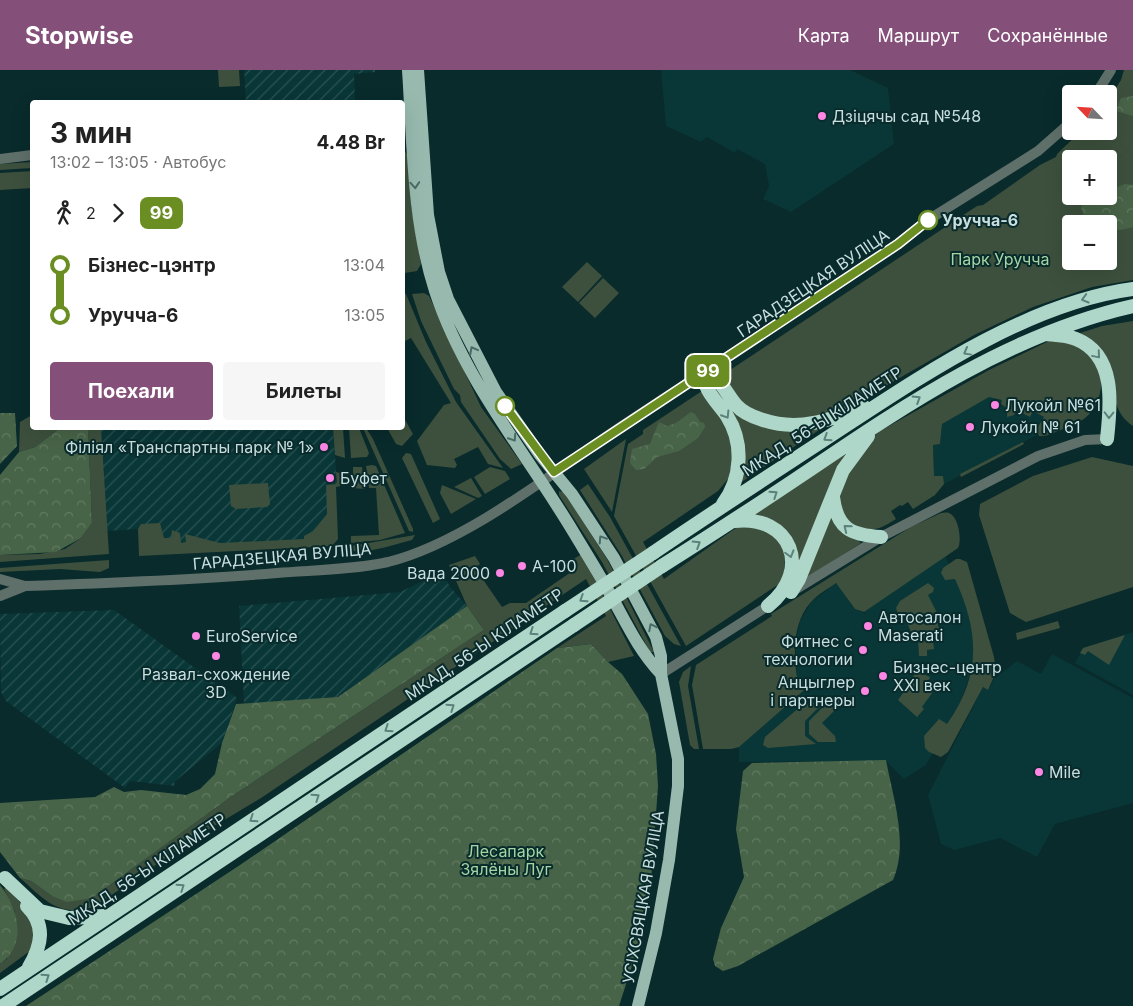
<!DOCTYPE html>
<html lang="ru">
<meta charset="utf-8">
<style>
body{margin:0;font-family:Inter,sans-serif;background:#f6f6f6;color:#222;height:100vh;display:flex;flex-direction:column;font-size:19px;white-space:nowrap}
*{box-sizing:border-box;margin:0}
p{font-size:16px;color:#767676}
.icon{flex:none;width:28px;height:28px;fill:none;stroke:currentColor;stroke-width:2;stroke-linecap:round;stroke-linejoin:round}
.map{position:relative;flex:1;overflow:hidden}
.side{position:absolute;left:30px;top:30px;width:375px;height:330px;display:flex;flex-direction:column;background:#fff;border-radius:5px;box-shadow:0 5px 20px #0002}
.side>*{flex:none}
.badge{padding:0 10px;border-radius:8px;font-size:18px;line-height:32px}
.needle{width:32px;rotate:295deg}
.tools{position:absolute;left:1062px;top:15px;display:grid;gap:10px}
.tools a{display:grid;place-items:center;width:55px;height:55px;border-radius:5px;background:#fff;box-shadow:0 5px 20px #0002;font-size:25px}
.map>.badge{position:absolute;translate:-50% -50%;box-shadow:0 0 0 2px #fff}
.legs{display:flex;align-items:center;gap:8px;height:55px;padding:0 20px;font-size:16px}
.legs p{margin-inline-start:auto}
.overview{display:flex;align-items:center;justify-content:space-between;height:85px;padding:0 20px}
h1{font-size:28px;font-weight:700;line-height:38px}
.action{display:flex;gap:10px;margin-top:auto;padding:10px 20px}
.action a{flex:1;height:58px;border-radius:5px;background:#844f79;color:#fff;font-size:20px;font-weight:700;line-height:58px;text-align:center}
.action a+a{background:#f6f6f6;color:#222}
ul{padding:0 20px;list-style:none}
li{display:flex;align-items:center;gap:18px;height:50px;font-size:19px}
li i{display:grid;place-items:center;width:8px;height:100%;margin:0 6px;background:currentColor}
li i::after{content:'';width:12px;height:12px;margin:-6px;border:4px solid;border-radius:50%;background:#fff}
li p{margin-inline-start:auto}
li:first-child i{background:linear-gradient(#0000 50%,currentColor 0)}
li:last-child i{background:linear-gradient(currentColor 50%,#0000 0)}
header{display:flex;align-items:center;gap:30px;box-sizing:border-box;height:70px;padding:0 25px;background:#844f79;color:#fff}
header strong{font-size:24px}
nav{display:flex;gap:28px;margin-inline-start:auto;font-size:18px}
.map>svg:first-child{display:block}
</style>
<header>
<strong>Stopwise</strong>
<nav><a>Карта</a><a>Маршрут</a><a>Сохранённые</a></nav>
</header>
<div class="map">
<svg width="1133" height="936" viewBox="0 0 1133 936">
<defs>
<pattern id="industrial-furrows" width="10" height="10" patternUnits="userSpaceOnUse" patternTransform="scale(1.25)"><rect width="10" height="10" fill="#093637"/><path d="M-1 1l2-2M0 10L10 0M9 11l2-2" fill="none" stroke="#2b5354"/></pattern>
<pattern id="forest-crowns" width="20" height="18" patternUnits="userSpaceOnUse" patternTransform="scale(1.25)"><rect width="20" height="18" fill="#486448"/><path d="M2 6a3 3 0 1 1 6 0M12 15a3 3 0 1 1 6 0" fill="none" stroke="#617a62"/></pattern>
</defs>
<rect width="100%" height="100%" fill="#092b2c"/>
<path fill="#093637" d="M661,0H850L888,18L894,74L791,142L763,129L769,116L765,94L737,79L735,83L707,67L701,72L666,56Z
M989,326L1003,330L1008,338L1006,346L1016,340L1030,347L1033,341L1044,347L1036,360L1037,365L944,414L943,409L934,406L933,375L940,374L942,354Z
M944,483L966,533L972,556L974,577L972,600L958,638L926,695L904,709L886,691L739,692V677L805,618L802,608L797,607L795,575L800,551L811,532L836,513L855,539L866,544L862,540Z
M1133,562V625L1075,593L1083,578Z
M1052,584L1133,628V733L1055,754L1037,787L1000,768L954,780L941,774L928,725L983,617L988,620L994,609L1017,591L1041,604Z"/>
<path fill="url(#industrial-furrows)" d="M244,0H375V2L354,4L355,32H246Z
M97,358H333L337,414L329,415L333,462L325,472L172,479L139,459L105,461Z
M442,502L450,517L467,536L338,627L244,634L239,536L400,522Z
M114,540L237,628L222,673L174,712L175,716L130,711L125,718L6,631L1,622L0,544Z"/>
<path fill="#3d503d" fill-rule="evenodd" d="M218,0H239L240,16L219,17Z
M1124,0H1133V210L1092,217L1033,237L974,265L851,336L806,350L767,347L737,332L721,306L977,136L983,135L1040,95L1056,87L1057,84L1081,61H1109V29L1121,10ZM1071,89H1109V126H1071ZM1071,154H1109V191H1071Z
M402,77L408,86L411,134L421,194L417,201L405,203L402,193Z
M32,92V98L0,100V94Z
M32,101V118L0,120V103Z
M587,192L602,206L578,232L562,217Z
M603,208L619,223L595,248L579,233Z
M424,223L429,226L481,337L522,394L511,399L500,389L461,332L460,325L454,319L421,251L412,224Z
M403,224H406L426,272L456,332L503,398L488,394L478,377L454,389L457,395L455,398L427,395L417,371L444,335L451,333L411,268L403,272Z
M1133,251V356C1095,330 1133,281 1074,265L1102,256Z
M1049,271C1062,272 1071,273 1082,279C1108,294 1106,331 1085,348C1078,354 1069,356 1061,360C1054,362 1047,367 1039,366L1036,360L1044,347L1033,341L1030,347L1016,340L1014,345L1007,347V338L1001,334L1002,330L989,327L942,354L940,374L933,375L934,406H943L944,414L935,425L913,439L908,432L902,436L900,435L891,441L896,449C874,463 871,461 848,453L837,425L838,419L870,370L880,361L989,300Z
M715,316L774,360L797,362L825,356L737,415L743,391L713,318Z
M702,321L732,365V394L728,409L718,421L643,472L664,509L740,455C779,461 791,472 782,512L686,576L614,446L628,374L643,364V360Z
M32,345V358H60L35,377L19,382L20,352Z
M403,346L413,364L402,376L396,374L387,358H402Z
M88,358H101L109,484L0,492V485L40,484L65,479L81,468L92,453Z
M333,358H343L345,388L335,385Z
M349,358H359L369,383L367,387L351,388Z
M363,358H366L373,369L413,459V462L409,461Z
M626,369L612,442L584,399Z
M1023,372L1024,374L961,407L960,404Z
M854,376L799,496C789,468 785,448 751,444Z
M406,383L411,384L440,449L433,453L402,388Z
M1092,387L1133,396V517L1026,552L1010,543L979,445L980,434L1033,406Z
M372,395L376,396L405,463L380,470L351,473V466L379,465L376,418H369L366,396Z
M353,397H362L365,419L353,418Z
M490,397L505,401L510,409L485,424L474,407Z
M336,402L343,404L341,416L336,417L338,469L332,476L139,486L138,459L141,454L160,453L164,468H171L172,460L180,463L181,473L186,472L185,464L220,473L304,469V466L313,461L327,444L326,415L337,414Z
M471,408L482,426L478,428L454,417Z
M268,413L270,434L267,437L236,439L231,436L229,415Z
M588,414L610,447L681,576L674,574L665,566L622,486L580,420Z
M442,415L476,429L451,444L440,423Z
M559,421L564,422L607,489L654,582H650L602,492L559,425Z
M941,443C943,443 947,442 949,443C959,447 962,471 958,478L864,542L855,539L836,513C828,519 818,524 811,532C793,552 793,582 797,607L806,612L803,621L739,677L731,679H703L692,615L696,595L772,546L771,544L911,457Z
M829,444L861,473L802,511Z
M415,465L412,470C399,473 361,486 352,480L351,476Z
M582,484L634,586L608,592L591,574L557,578L606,546L586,509L261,728L201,764L94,837C58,847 46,831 20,808L31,811L52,826L92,828L232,726L484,560L467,536L449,495L475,486L480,494L475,498L502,537L510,533H526L577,498L572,490Z
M956,489H960L967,492L994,587L996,602L988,620L983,617L948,682L941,687L929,682L925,678L924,666L939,649L947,654C982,604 979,562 955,509L945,510L941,503L943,498Z
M109,490V498L100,502L60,499L0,502V498Z
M928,513L934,518L933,522L928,525L940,549L937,551L942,570L933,571L934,579L927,580V586H919L918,567H913L904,545L899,547L896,538L900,531Z
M1058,551L1060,558L1017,570L1016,563Z
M1125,565L1109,595L1088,581L1085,585L1080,583L1083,578Z
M691,596L688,616L699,679H694L690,675L679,612L683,602Z
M918,596L924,598L923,604L930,607L926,615L935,619L922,637L924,639L917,647L898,630L911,612Z
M842,625L846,629L822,653L835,666L836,672H818L809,664V651L826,634L830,637Z
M809,629L820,636L805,651V666L816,674L768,678L763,675L765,667Z
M6,817L36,850L34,878L0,903V894L7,889L15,842L4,819Z"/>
<path fill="url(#forest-crowns)" d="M1133,26V46L1116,41L1121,28Z
M1125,114L1133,115V157L1121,160L1109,159V154H1096L1084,147L1081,137L1086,128L1109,126V120Z
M691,342L695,344L700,352L704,353L705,357L698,368L679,381L657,387L644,399L636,400L630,393L632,379L650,374L659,352L667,356L676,353Z
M0,343H15L17,376L0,394Z
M60,358H88L92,453L81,468L56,482L0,485V405L19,382L35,377Z
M467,536L484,560L232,726L92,828L67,832L52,826L31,811L20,808L0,782V733L95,727L114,717L124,722L141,720L186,725L200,719L215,704L222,673L236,634L338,627Z
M591,574L608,592L622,604L648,644L656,684L658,716L651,812L637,880L619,936H26L240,795L557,578Z
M886,690C893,728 909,774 893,810L738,896L723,901L715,896L713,889L721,858L744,807L736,759L743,701L752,693Z
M0,815C18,837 28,875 0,894Z"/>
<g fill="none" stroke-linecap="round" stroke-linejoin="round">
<path stroke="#5f6f69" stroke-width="10" d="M1096,24L1111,0
M0,89L32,85
M0,509L25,516C109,513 193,510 277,503C313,500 352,500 388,492C465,473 555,401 622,356C713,295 806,235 898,174L928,150L1038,81L1071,52
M793,521L881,467L1038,386L1085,370L1107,369
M0,526L25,516
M661,604L774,532"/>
<path stroke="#98baae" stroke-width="12" d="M408,0C413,74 412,149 435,221C464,310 527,384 574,463C586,483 598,502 609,522C626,552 637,578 661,604
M418,0L428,145L439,202L448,229L496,322L540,385L572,424L614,488L656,567L661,586V604L678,689V716L669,790L656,863L638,936"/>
<path stroke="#aed7c9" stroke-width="14" d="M1045,264C1055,265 1066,265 1076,269C1116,285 1111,334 1107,369
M833,427C837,459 851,465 881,467
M723,434C742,408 744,373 727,346C719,334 701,318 705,303C721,307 726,324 736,335C743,343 753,347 763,350C799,362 830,350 864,337
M734,451C791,444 813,500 768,536
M653,483C713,442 775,402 836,362C923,305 1028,233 1133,219
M662,496C711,465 759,434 808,401C908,333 1013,263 1133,236
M791,522L799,509L843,400L868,366
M5,808L40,841L69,848L104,846
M27,836C46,855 42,875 29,897
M0,919L565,541
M3,936L574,555"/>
<path stroke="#aed7c9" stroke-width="14" d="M565,541L653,483
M574,555L662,496"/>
</g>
<defs><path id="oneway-chevron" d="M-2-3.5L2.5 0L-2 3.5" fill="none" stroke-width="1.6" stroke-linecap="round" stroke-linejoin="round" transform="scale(1.25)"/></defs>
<g stroke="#496b66">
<use href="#oneway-chevron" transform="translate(415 115) rotate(86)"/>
<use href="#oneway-chevron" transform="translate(473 280) rotate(-118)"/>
<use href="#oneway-chevron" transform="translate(513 368) rotate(57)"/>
<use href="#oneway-chevron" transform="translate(602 469) rotate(-123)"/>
<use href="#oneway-chevron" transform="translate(652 557) rotate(-117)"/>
</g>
<g stroke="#5c817a">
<use href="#oneway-chevron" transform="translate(1085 229) rotate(164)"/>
<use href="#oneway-chevron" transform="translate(967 282) rotate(151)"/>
<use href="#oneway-chevron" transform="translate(1097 285) rotate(50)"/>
<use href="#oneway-chevron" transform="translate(917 329) rotate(-32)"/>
<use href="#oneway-chevron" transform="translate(726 345) rotate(58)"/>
<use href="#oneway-chevron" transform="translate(1109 345) rotate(91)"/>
<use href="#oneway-chevron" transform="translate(827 368) rotate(147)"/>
<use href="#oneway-chevron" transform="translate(774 424) rotate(-34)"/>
<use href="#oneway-chevron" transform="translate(847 458) rotate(-141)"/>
<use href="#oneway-chevron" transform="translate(697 474) rotate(-32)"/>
<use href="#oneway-chevron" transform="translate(790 484) rotate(74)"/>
<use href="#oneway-chevron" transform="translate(583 529) rotate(147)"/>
<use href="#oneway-chevron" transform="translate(533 562) rotate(146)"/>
<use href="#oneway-chevron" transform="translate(451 637) rotate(-34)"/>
<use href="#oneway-chevron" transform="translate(388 659) rotate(146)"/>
<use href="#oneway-chevron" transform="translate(316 727) rotate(-34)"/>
<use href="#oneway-chevron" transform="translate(253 749) rotate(146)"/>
<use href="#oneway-chevron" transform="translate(181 817) rotate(-34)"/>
<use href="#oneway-chevron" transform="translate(46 907) rotate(-34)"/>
</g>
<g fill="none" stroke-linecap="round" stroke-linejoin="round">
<g stroke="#fff" stroke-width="11">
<path id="line-1" d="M505,336L554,402L898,174L928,150"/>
</g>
<use href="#line-1" stroke="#6b8e23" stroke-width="8"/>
</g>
<g fill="#fb86e4" stroke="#092b2c" stroke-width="2">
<circle cx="822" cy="46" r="5"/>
<circle cx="995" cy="335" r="5"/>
<circle cx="970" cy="357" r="5"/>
<circle cx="324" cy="377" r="5"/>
<circle cx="330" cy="408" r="5"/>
<circle cx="522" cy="496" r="5"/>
<circle cx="500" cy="503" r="5"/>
<circle cx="868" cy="556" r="5"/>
<circle cx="196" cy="566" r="5"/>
<circle cx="863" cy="580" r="5"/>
<circle cx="216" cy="586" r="5"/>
<circle cx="883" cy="606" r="5"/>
<circle cx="865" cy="621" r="5"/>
<circle cx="1039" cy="702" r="5"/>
</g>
<g fill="#fff" stroke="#6b8e23" stroke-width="2.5">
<circle cx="928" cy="150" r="9"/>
<circle cx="505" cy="336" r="9"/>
</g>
<g text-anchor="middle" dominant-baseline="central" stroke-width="4" stroke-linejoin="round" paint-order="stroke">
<g font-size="16" fill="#c8dedf" stroke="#092b2c" text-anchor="start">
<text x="832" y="46">Дзіцячы сад №548</text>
<text x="1005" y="335">Лукойл №61</text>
<text x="980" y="357">Лукойл № 61</text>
<text x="314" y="377" text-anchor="end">Філіял «Транспартны парк № 1»</text>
<text x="340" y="408">Буфет</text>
<text x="532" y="496">A-100</text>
<text x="490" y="503" text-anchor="end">Вада 2000</text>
<text x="878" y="547">Автосалон<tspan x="878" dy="18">Maserati</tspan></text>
<text x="206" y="566">EuroService</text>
<text x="853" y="571" text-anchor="end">Фитнес с<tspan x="853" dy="18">технологии</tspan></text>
<text x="893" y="597">Бизнес-центр<tspan x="893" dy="18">XXI век</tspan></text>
<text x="216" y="604" text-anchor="middle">Развал-схождение<tspan x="216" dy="18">3D</tspan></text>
<text x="855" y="612" text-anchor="end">Анцыглер<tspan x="855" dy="18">і партнеры</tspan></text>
<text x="1049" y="702">Mile</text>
</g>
<g font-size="16" font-weight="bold" fill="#c8dedf" stroke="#092b2c" text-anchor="start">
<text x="942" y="150">Уручча-6</text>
</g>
<g font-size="16" fill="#a4d5a4" stroke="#092b2c">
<text x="1000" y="189">Парк Уручча</text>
<text x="506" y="781">Лесапарк<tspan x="506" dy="18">Зялёны Луг</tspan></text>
</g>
<g font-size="16" fill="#c8dedf" stroke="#092b2c">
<text transform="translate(813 213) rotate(-34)">ГАРАДЗЕЦКАЯ ВУЛІЦА</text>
<text transform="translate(822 351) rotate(-33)">МКАД, 56-Ы КІЛАМЕТР</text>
<text transform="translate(282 486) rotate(-5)">ГАРАДЗЕЦКАЯ ВУЛІЦА</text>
<text transform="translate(484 574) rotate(-34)">МКАД, 56-Ы КІЛАМЕТР</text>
<text transform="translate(147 799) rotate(-34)">МКАД, 56-Ы КІЛАМЕТР</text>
<text transform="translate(643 827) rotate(-80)">УСІХСВЯЦКАЯ ВУЛІЦА</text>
</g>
</g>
</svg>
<div class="tools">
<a><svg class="needle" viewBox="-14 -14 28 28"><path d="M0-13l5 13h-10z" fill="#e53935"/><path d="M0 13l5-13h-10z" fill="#767676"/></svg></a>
<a>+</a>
<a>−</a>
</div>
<b class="badge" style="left:708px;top:301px;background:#6b8e23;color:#fff">99</b>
<section class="side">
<div class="overview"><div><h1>3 мин</h1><p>13:02 – 13:05 · Автобус</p></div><b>4.48 Br</b></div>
<div class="legs"><svg class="icon" aria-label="walk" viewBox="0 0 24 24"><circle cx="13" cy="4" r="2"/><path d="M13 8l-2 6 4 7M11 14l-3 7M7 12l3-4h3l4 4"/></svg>2<svg class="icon" aria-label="forward" viewBox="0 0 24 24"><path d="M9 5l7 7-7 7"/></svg><b class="badge" style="background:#6b8e23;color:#fff">99</b></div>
<ul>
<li><i style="color:#6b8e23"></i><b>Бізнес-цэнтр</b><p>13:04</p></li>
<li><i style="color:#6b8e23"></i><b>Уручча-6</b><p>13:05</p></li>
</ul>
<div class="action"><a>Поехали</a><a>Билеты</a></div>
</section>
</div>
